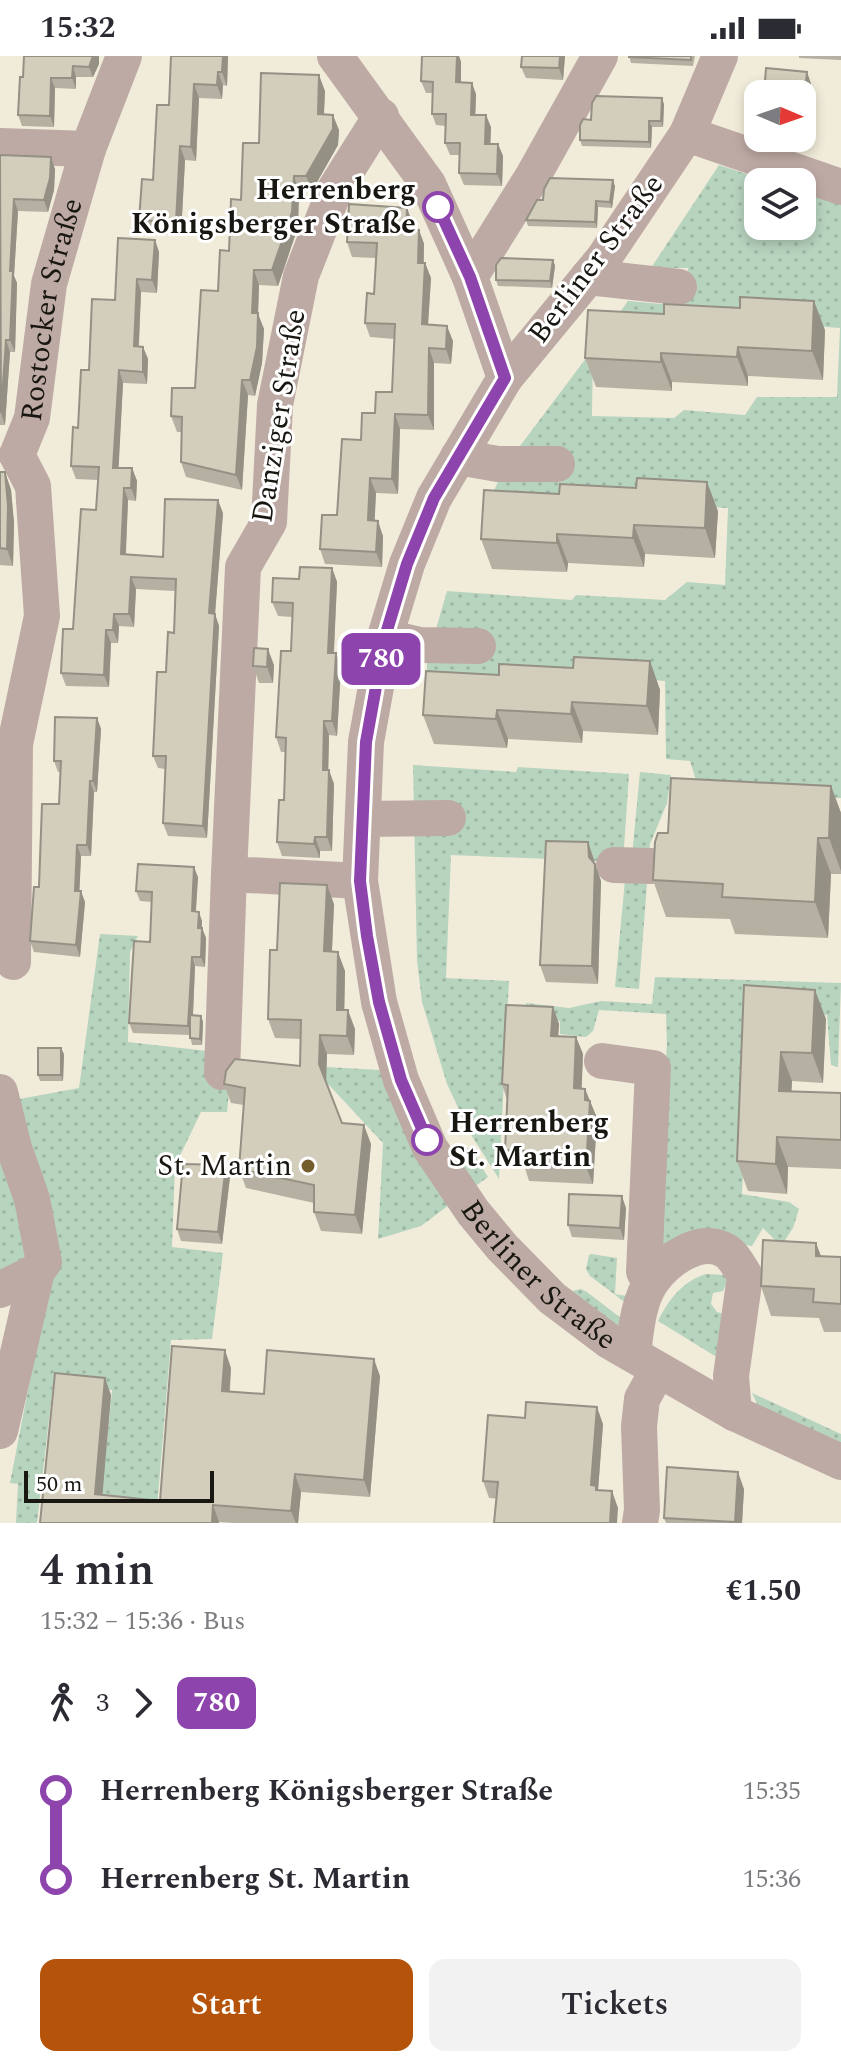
<!DOCTYPE html>
<meta charset="utf-8">
<style>
body{margin:0;font-family:Spectral,serif;background:#f2f2f3;color:#2b2b33;height:100vh;display:flex;flex-direction:column;font-size:30px;white-space:nowrap}
*{box-sizing:border-box;margin:0}
p{font-size:26px;color:#7c7c81}
.icon{flex:none;width:44px;height:44px;fill:none;stroke:currentColor;stroke-width:2;stroke-linecap:round;stroke-linejoin:round}
.map{position:relative;height:1467px;overflow:hidden}
.details{display:flex;flex-direction:column;background:#fff;flex:1}
.details>*{flex:none}
.badge{padding:0 16px;border-radius:12px;font-size:28px;line-height:52px}
.needle{width:52px;rotate:92deg}
.controls{position:absolute;left:744px;top:24px;display:grid;gap:16px}
.controls a{display:grid;place-items:center;width:72px;height:72px;border-radius:16px;background:#fff;box-shadow:0 4px 12px #0003;font-size:40px}
.scale{position:absolute;left:24px;bottom:20px;width:190px;box-sizing:border-box;padding-left:8px;border:4px solid #191711;border-top:0;font-size:22px;line-height:28px;white-space:nowrap;color:#191711;-webkit-text-stroke:6px #fff;paint-order:stroke}
.map>.badge{position:absolute;translate:-50% -50%;box-shadow:0 0 0 4px #fff}
.legs{display:flex;align-items:center;gap:12px;height:88px;padding:0 40px;font-size:26px}
.legs p{margin-inline-start:auto}
.overview{display:flex;align-items:center;justify-content:space-between;height:136px;padding:0 40px}
h1{font-size:44px;font-weight:600;line-height:60px}
.button{display:flex;gap:16px;margin-top:auto;padding:16px 40px}
.button a{flex:1;height:92px;border-radius:16px;background:#b45309;color:#fff;font-size:32px;font-weight:600;line-height:92px;text-align:center}
.button a+a{background:#f2f2f3;color:#2b2b33}
ul{padding:0 40px;list-style:none}
li{display:flex;align-items:center;gap:28px;height:88px;font-size:30px}
li i{display:grid;place-items:center;width:12px;height:100%;margin:0 10px;background:currentColor}
li i::after{content:'';width:20px;height:20px;margin:-10px;border:6px solid;border-radius:50%;background:#fff}
li p{margin-inline-start:auto}
li:first-child i{background:linear-gradient(#0000 50%,currentColor 0)}
li:last-child i{background:linear-gradient(currentColor 50%,#0000 0)}
.status{display:flex;justify-content:space-between;align-items:center;height:56px;padding:0 40px;background:#fff;direction:ltr}
.status svg{height:22px;fill:currentColor}
.map>svg:first-child{display:block}
</style>
<div class="status"><b>15:32</b><svg viewBox="0 0 49 12"><path d="M0 12V9h3v3zM5 12V6h3v6zM10 12V3h3v9zM15 12V0h3v12zM26 1h20v11H26zM47 4h2v5h-2z"/></svg></div>
<div class="map">
<svg width="841" height="1467" viewBox="0 0 841 1467">
<defs>
<pattern id="green-dots" width="8" height="8" patternUnits="userSpaceOnUse" patternTransform="scale(2)"><rect width="8" height="8" fill="#b7d4bf"/><path d="M2 2h.1M6 6h.1" fill="none" stroke="#9db5a3" stroke-width="1.8" stroke-linecap="round"/></pattern>
</defs>
<rect width="100%" height="100%" fill="#f1ecda"/>
<path fill="url(#green-dots)" d="M719,109L771,126H758V170H802V136L841,149V742L700,737L690,705L666,703L665,625L578,619L427,640V604L447,535L572,544L576,539L665,544L687,526L725,529L728,452L644,448L566,461L482,460L498,426H561L567,393L517,394L593,293L592,360L674,362L684,354L745,359L757,341H837L840,272L747,265L605,277L628,245L684,250L688,212H651Z
M413,709L516,716L518,711L629,718L623,806L451,799L446,922L509,925L499,1123L470,1077L447,1028L422,946L417,904Z
M640,716L671,719L667,747L650,788L639,933L615,931L626,813L631,810Z
M100,878L138,880L130,896L128,986L216,996L219,1005L380,1014L449,1149L421,1170L378,1183L383,1087L329,1029L231,1017L227,1056H201L175,1110L172,1191L223,1197L212,1283L171,1284L157,1452L101,1445L112,1334L53,1328L37,1467H16L18,1428L10,1427L33,1308L14,1044L79,1032Z
M655,921L841,927L838,1011L831,1009L827,959L750,956L742,1138L789,1146L799,1153L793,1172L781,1190L763,1172L752,1190L729,1187L663,1203L658,1104L667,988L666,958L599,954L593,975L586,981L560,978V965L525,958L526,947L569,952L601,945L652,948Z
M0,1075L32,1209L0,1225Z
M470,1091L488,1121L473,1132L455,1101Z
M591,1198L617,1202L615,1238L632,1241L630,1250L590,1220L586,1213L589,1199Z
M706,1218L726,1219V1228L723,1235L713,1237L711,1248L717,1256L727,1259L728,1308L658,1265C669,1243 683,1225 706,1218Z
M581,1233L587,1236L630,1269L622,1275L572,1235Z
M752,1337L841,1378V1390L760,1354Z"/>
<g fill="none" stroke-linecap="round" stroke-linejoin="round">
<g stroke="#beaaa4" stroke-width="36">
<path d="M335,0L428,128L470,221L505,322"/>
<path id="s1" d="M720,0L687,78L603,203L505,322L434,442L407,508L385,581L366,686L360,825L379,946L401,1024L430,1092L473,1156L502,1191L552,1242L609,1285L734,1357L841,1406"/>
<path d="M687,78L841,131"/>
<path d="M0,90L88,93"/>
<path d="M470,221L533,120L600,0"/>
<path d="M588,221L679,231"/>
<path id="s2" d="M17,399L32,362L49,228L88,93L124,0"/>
<path d="M458,401L498,408H557"/>
<path d="M385,581L420,589L478,590"/>
<path d="M363,763L448,762"/>
<path d="M614,809L651,810"/>
<path d="M360,825L229,818L243,511L269,466L275,349L301,220L335,133L381,60"/>
<path d="M13,906L15,688L42,560L33,430L17,399"/>
<path d="M602,1005L653,1012L644,1216L651,1226"/>
<path d="M222,1016L229,818"/>
<path d="M0,1036L14,1092L32,1143L44,1206L37,1215L0,1375"/>
<path d="M0,1234L37,1215"/>
<path d="M633,1298C636,1274 638,1245 652,1225C667,1204 701,1179 726,1195C734,1200 740,1212 745,1220L731,1320L734,1357"/>
<path d="M640,1467L642,1454L639,1370L642,1343L658,1314"/>
</g>
</g>
<path fill="#b5b0a2" d="M24,0L99,8L93,21H76V33L55,32L54,71L22,70L18,59L23,21Z
M171,0H228L227,30L223,29L222,43L199,42L196,105L185,104L181,179L144,178L139,164L153,124L169,49Z
M422,0H459L461,6V26L476,38L475,59L491,71L490,88H498L503,100L502,130L464,129L459,117L460,99H450L445,87L446,70L436,69L432,58V37H426L421,25Z
M522,0H565L563,24L526,22L521,11Z
M629,0H695L693,10L631,7Z
M799,0H841V4L799,2Z
M807,16L811,28L806,80L802,79V38Z
M325,35L324,59L339,74L338,89L312,135H299L298,171L278,230L259,229L258,258L264,273L262,307L255,340L248,339L242,434L186,421L181,406L182,376H177L171,360L195,332L241,144L259,87Z
M664,48L663,71H652L651,92L582,90L580,84L591,64Z
M0,99L55,113L54,134L48,156L18,155L14,220L17,227L15,296H10L5,369H0Z
M615,130L612,152L598,151L597,172L528,170L526,164L543,144Z
M407,152L412,166V173L419,174L424,188V207H425L431,222L428,269L453,285L451,308L434,307V374L400,373L398,438L376,437L374,465L383,480L382,511L325,508L320,493L337,459L361,384L375,357L392,336L395,283L370,281L365,267L374,238L376,202L352,201L347,186Z
M155,184L159,196L157,237L141,236L139,290L143,291L148,303L147,328L123,327L118,412H132L137,425L136,445L128,444L126,499L163,501L223,457L215,558L219,570L207,782L168,780L163,767L165,713L158,712L153,700L166,616L174,577L175,535L136,533L134,571L119,570L118,587H111L109,631L66,630L61,617L73,573L96,454L98,424L76,423L71,410L89,314Z
M553,204L555,210L552,232L498,230L496,224Z
M825,274L823,324L748,320V330L672,326V335L596,331L585,302Z
M0,416H5L11,434L14,467L13,510L0,509Z
M718,455L715,502L645,498L644,511L568,507L567,516L492,513L481,483Z
M332,512L337,526L334,597L341,611L337,680L329,679L328,714L334,728L332,795H320V802L282,800L277,786L284,744L285,696H281L276,681L291,595L292,561L278,560L272,546L299,523Z
M650,605L660,634L658,679L583,675L582,687L508,683L507,692L434,688L423,659L499,619Z
M274,609L273,627H259L253,610Z
M97,662L101,673L97,736H94L91,800H81L79,835L85,846L80,901L34,896L30,885L39,831L59,748L60,716H58L54,705Z
M831,730L841,757V818H831L828,882L735,878L730,863L666,861L653,824L668,777Z
M588,786L601,825L598,928L546,926L540,909Z
M198,821L196,855L202,865V872L206,882L205,911L195,910L193,960H201L203,966L202,989H192L190,979L133,977L129,967L150,886L152,846L140,845L136,835Z
M334,848L332,895L345,915L344,954L355,973L354,999L327,998L326,1026L342,1067L371,1088L362,1178L321,1175L314,1156V1147L246,1132L239,1113L244,1049L231,1047L224,1028L300,1010L301,983L275,982L268,963L277,894Z
M744,929L826,963L823,1027L792,1025L791,1036L841,1037V1113L788,1111L787,1138L748,1135L737,1105Z
M553,951L559,968L558,980L576,981L583,998L581,1033H585L597,1062L593,1128L529,1125L525,1112L511,1111L505,1094L507,1044L502,1028Z
M64,998L63,1025H40L38,1019Z
M226,1109L230,1121L222,1188L181,1185L177,1173Z
M626,1152L624,1184L572,1181L568,1169Z
M816,1187L821,1200L841,1201V1276H824L819,1262L771,1260L761,1230Z
M231,1312L230,1335L264,1338L380,1320L370,1441L301,1436L298,1467H234L219,1466V1467H40L111,1339L102,1439L160,1445Z
M603,1368L598,1434L618,1452L489,1442L483,1425Z
M744,1433L742,1467H666L664,1462Z"/>
<path fill="#949084" d="M93,0H99V8L93,21L89,11Z
M223,0H228L227,30L222,16Z
M457,0H459L461,6V38L456,26Z
M560,0H565L563,24L559,12Z
M73,10L76,21V33L72,22Z
M218,16L223,29L222,43L217,29Z
M807,16L811,28L806,80L802,69Z
M319,19L325,35L323,74L318,58Z
M51,22L55,32L54,71L50,60Z
M472,27L476,38L475,70L471,59Z
M194,28L199,42L196,105L191,91Z
M662,42L664,48L663,71L661,65Z
M333,59L339,74L338,89L312,135L306,120Z
M486,59L491,71L490,100L485,88Z
M649,65L652,71L651,92L649,86Z
M498,88L503,100L502,130L497,118Z
M180,90L185,104L181,179L176,166Z
M51,101L55,113L54,134L48,156L44,144Z
M294,120L299,135L298,171L278,230L272,214Z
M613,124L615,130L612,152L610,146Z
M14,143L18,155L14,220L17,227L15,296L10,284V215Z
M596,145L598,151L597,172L595,166Z
M407,152L412,166L411,188L406,173Z
M419,174L424,188L423,221L418,207Z
M155,184L159,196L157,237L152,224Z
M553,204L555,210L552,232L550,225Z
M425,207L431,222L427,283L422,268Z
M254,214L259,229L258,258L264,273L262,307L255,340L250,324Z
M137,223L141,236L138,303L134,290Z
M814,245L825,274L823,324L812,295Z
M447,270L453,285L451,308L446,293Z
M6,284L10,296L5,369L1,357Z
M143,291L148,303L147,328L143,316Z
M738,291L748,320V330L737,301Z
M429,292L434,307V374L428,359Z
M661,297L672,326V335L661,306Z
M119,314L123,327L118,424L113,412Z
M242,324L248,339L242,434L236,419Z
M395,358L400,373L398,438L392,423Z
M132,412L137,425L136,445L131,432Z
M5,416L11,434L14,467L13,510L7,493Z
M370,422L376,437L374,479L368,464Z
M707,426L718,455L715,502L705,472Z
M124,432L128,444L125,511L121,498Z
M218,444L223,457L215,558L219,570L207,782L203,770L209,557Z
M378,465L383,480L382,511L376,496Z
M634,469L645,498L644,511L633,482Z
M557,478L568,507L567,516L557,487Z
M332,512L337,526L333,611L328,597Z
M131,521L136,533L134,571L129,558Z
M114,558L119,570L118,587L113,574Z
M106,574L111,587L109,631L104,619Z
M268,593L274,609L273,627L267,611Z
M336,597L341,611L337,680L332,665Z
M650,605L660,634L658,679L647,650Z
M572,646L583,675L582,687L571,658Z
M497,654L508,683L507,692L496,663Z
M97,662L101,673L97,736L93,725Z
M324,665L329,679L328,728L323,714Z
M329,714L334,728L332,795L327,781Z
M90,725L94,736L91,800L87,789Z
M831,730L841,757V815L829,782Z
M315,781L320,795V802L314,788Z
M818,782L831,818L828,882L815,846Z
M588,786L594,804L595,812V808L601,825L598,928L592,910Z
M77,789L81,800L79,846L75,835Z
M194,811L198,821L195,865L192,855Z
M327,829L334,848L331,914L324,895Z
M81,835L85,846L80,901L76,889Z
M199,856L202,865L201,882L198,872Z
M202,872L206,882L205,911L201,901Z
M338,896L345,915L344,973L337,954Z
M192,901L195,910L192,980L188,970Z
M815,934L826,963L823,1027L812,997Z
M553,951L559,968L557,997L551,980Z
M348,954L355,973L354,999L347,980Z
M201,960L203,966L202,989L200,983Z
M320,979L327,998L326,1027L319,1008Z
M576,981L583,998L581,1050L574,1032Z
M61,992L64,998L63,1025L61,1019Z
M781,996L792,1025L790,1065L779,1035Z
M585,1033L597,1062L593,1128L586,1111Z
M364,1069L371,1088L362,1178L355,1159Z
M777,1081L788,1111L787,1138L776,1108Z
M226,1109L230,1121L222,1188L218,1176Z
M622,1140L626,1152L624,1184L620,1172Z
M816,1187L827,1217L816,1200Z
M225,1294L231,1312L228,1352L222,1335Z
M374,1303L380,1320L370,1441L364,1424Z
M105,1322L111,1339L101,1456L95,1438Z
M597,1351L603,1368L598,1435L591,1429Z
M738,1416L744,1433L742,1467H735Z
M295,1418L301,1436L298,1467H296L291,1455Z
M612,1435L618,1452L617,1467H610Z
M213,1449L219,1466V1467H212Z"/>
<path fill="#d3cdbc" stroke="#949084" stroke-width="2" d="M24,0H93L89,11L73,10L72,22H51L50,60L18,59L20,21H23Z
M171,0H223L222,16H218L217,29L194,28L191,91L180,90L176,166L139,164L142,123L153,124L157,49H169Z
M422,0H457L456,26L472,27L471,59H486L485,88H498L497,118L459,117L460,87H445L446,58H432L433,26L421,25Z
M522,0H560L559,12L521,11Z
M629,0H691V4L629,1Z
M766,12L807,16L802,65V38H764Z
M261,17L319,19L318,58L333,59V73L306,120H294L292,156L272,214H254L252,257H258L257,291L250,324H242L236,419L181,406L182,361L171,360L172,332H195L201,234L218,235L220,194L229,195L231,143L241,144L243,87H259Z
M596,40L662,42L661,65H649V86L580,84V69L583,63L591,64L592,47Z
M0,99L51,101L50,122L44,144L14,143L10,215H13L10,284H6L1,357Z
M550,122L613,124L610,146L596,145L595,166L526,164L537,144H543L544,133Z
M349,148L407,152L406,173L419,174L418,207H425L422,268L447,270L446,293L429,292L428,359L395,358L392,423L370,422L368,464L378,465L376,496L320,493L322,459H337L342,383L361,384L362,357H375L376,336H392L395,268L365,267L367,237L374,238L377,187L347,186Z
M118,182L155,184L152,224L137,223L134,290L143,291V316L119,314L113,412H132L131,432H124L121,498L163,501L165,443L218,444L209,557L215,558L203,770L163,767L166,700H153L157,616H166L168,576L174,577L176,523L131,521L129,558H114L113,574H106L104,619L61,617L63,573H73L81,453L96,454L99,411L71,410L73,371L78,372L81,314H89L92,243L115,244Z
M501,202L553,204L550,225L496,224V209Z
M740,241L814,245L812,295L738,291L737,301L661,297V306L585,302L588,254L664,258V248L740,252Z
M0,416H5L8,450L7,493L0,492Z
M637,422L707,426L705,472L634,469L633,482L557,478V487L481,483L484,434L559,438L560,428L636,432Z
M300,511L332,512L328,597H336L332,665H324L323,714H329L327,781H315L314,788L277,786L279,744H284L286,682L276,681L281,595H291L293,547L272,546L273,522L299,523Z
M254,592L268,593L267,611L253,610Z
M574,601L650,605L647,650L572,646L571,658L497,654L496,663L423,659L426,615L499,619V608L573,612Z
M55,661L97,662L93,725H90L87,789H77L75,835H81L76,889L30,885L34,831H39L42,748H59L61,705H54Z
M671,722L831,730L829,782H818L815,846L722,841L723,828L653,824L655,786L658,777H668Z
M546,785L588,786L589,801L595,808L592,910L540,909Z
M138,808L194,811L192,855L199,856L198,872H202L201,901H192L188,970L129,967L134,885L150,886L152,836L136,835Z
M280,827L327,829L324,895L338,896L337,954H348L347,980L320,979L319,1008L342,1067L364,1069L355,1159L314,1156V1129L239,1113L245,1032L224,1028L226,1015L235,1003L300,1010L301,964L268,963L270,894H277Z
M744,929L815,934L812,997L781,996L779,1035L841,1037V1084L777,1081L776,1108L737,1105Z
M506,949L553,951L551,980L576,981L574,1032L585,1033V1044L590,1045L586,1111L523,1108L524,1095L505,1094L508,1029L502,1028Z
M190,959L201,960L200,983L190,982Z
M38,992H61V1019H38Z
M183,1108L226,1109L218,1176L177,1173Z
M569,1138L622,1140L620,1172L568,1169Z
M763,1184L816,1187V1200L841,1201V1248L813,1246L814,1233L761,1230Z
M172,1290L225,1294L222,1335L264,1338L267,1294L374,1303L364,1424L295,1418L291,1455L213,1449L212,1467H40L55,1317L105,1322L95,1438L160,1445Z
M526,1346L597,1351L591,1429L596,1430V1434L612,1435L610,1467H494L498,1426L483,1425L488,1359L525,1362Z
M667,1411L738,1416L735,1466L664,1462Z"/>
<g fill="none" stroke-linecap="round" stroke-linejoin="round">
<g stroke="#fff" stroke-width="18">
<path id="line-1" d="M427,1084L401,1024L379,946L367,880L360,825L366,686L385,581L407,508L434,442L505,322L470,221L438,151"/>
</g>
<use href="#line-1" stroke="#8e44ad" stroke-width="12"/>
</g>
<g fill="#fff" stroke="#8e44ad" stroke-width="4">
<circle cx="438" cy="151" r="14"/>
<circle cx="427" cy="1084" r="14"/>
</g>
<circle fill="#745d2d" stroke="#fff" stroke-width="3" cx="308" cy="1110" r="8"/>
<g text-anchor="middle" dominant-baseline="central" stroke-width="6" stroke-linejoin="round" paint-order="stroke">
<g font-size="30" font-weight="bold" fill="#191711" stroke="#fff" text-anchor="end">
<text x="416" y="134">Herrenberg<tspan x="416" dy="34">Königsberger Straße</tspan></text>
<text x="449" y="1067" text-anchor="start">Herrenberg<tspan x="449" dy="34">St. Martin</tspan></text>
</g>
<g font-size="30" fill="#191711" stroke="#fff">
<text transform="translate(596 203) rotate(-53)">Berliner Straße</text>
<text stroke="none"><textPath href="#s2" startOffset="150">Rostocker Straße</textPath></text>
<text transform="translate(279 360) rotate(-81)">Danziger Straße</text>
<text stroke="none"><textPath href="#s1" startOffset="1368">Berliner Straße</textPath></text>
</g>
<g font-size="30" fill="#191711" stroke="#fff" text-anchor="end">
<text x="292" y="1110">St. Martin</text>
</g>
</g>
</svg>
<div class="controls">
<a><svg class="needle" viewBox="-14 -14 28 28"><path d="M0-13l5 13h-10z" fill="#e53935"/><path d="M0 13l5-13h-10z" fill="#7c7c81"/></svg></a>
<a><svg class="icon" aria-label="layers" viewBox="0 0 24 24"><path d="M12 4l9 5-9 5-9-5zM3 14l9 5 9-5"/></svg></a>
</div>
<div class="scale">50 m</div>
<b class="badge" style="left:381px;top:603px;background:#8e44ad;color:#fff">780</b>
</div>
<section class="details">
<div class="overview"><div><h1>4 min</h1><p>15:32 – 15:36 · Bus</p></div><b>€1.50</b></div>
<div class="legs"><svg class="icon" aria-label="walk" viewBox="0 0 24 24"><circle cx="13" cy="4" r="2"/><path d="M13 8l-2 6 4 7M11 14l-3 7M7 12l3-4h3l4 4"/></svg>3<svg class="icon" aria-label="forward" viewBox="0 0 24 24"><path d="M9 5l7 7-7 7"/></svg><b class="badge" style="background:#8e44ad;color:#fff">780</b></div>
<ul>
<li><i style="color:#8e44ad"></i><b>Herrenberg Königsberger Straße</b><p>15:35</p></li>
<li><i style="color:#8e44ad"></i><b>Herrenberg St. Martin</b><p>15:36</p></li>
</ul>
<div class="button"><a>Start</a><a>Tickets</a></div>
</section>
